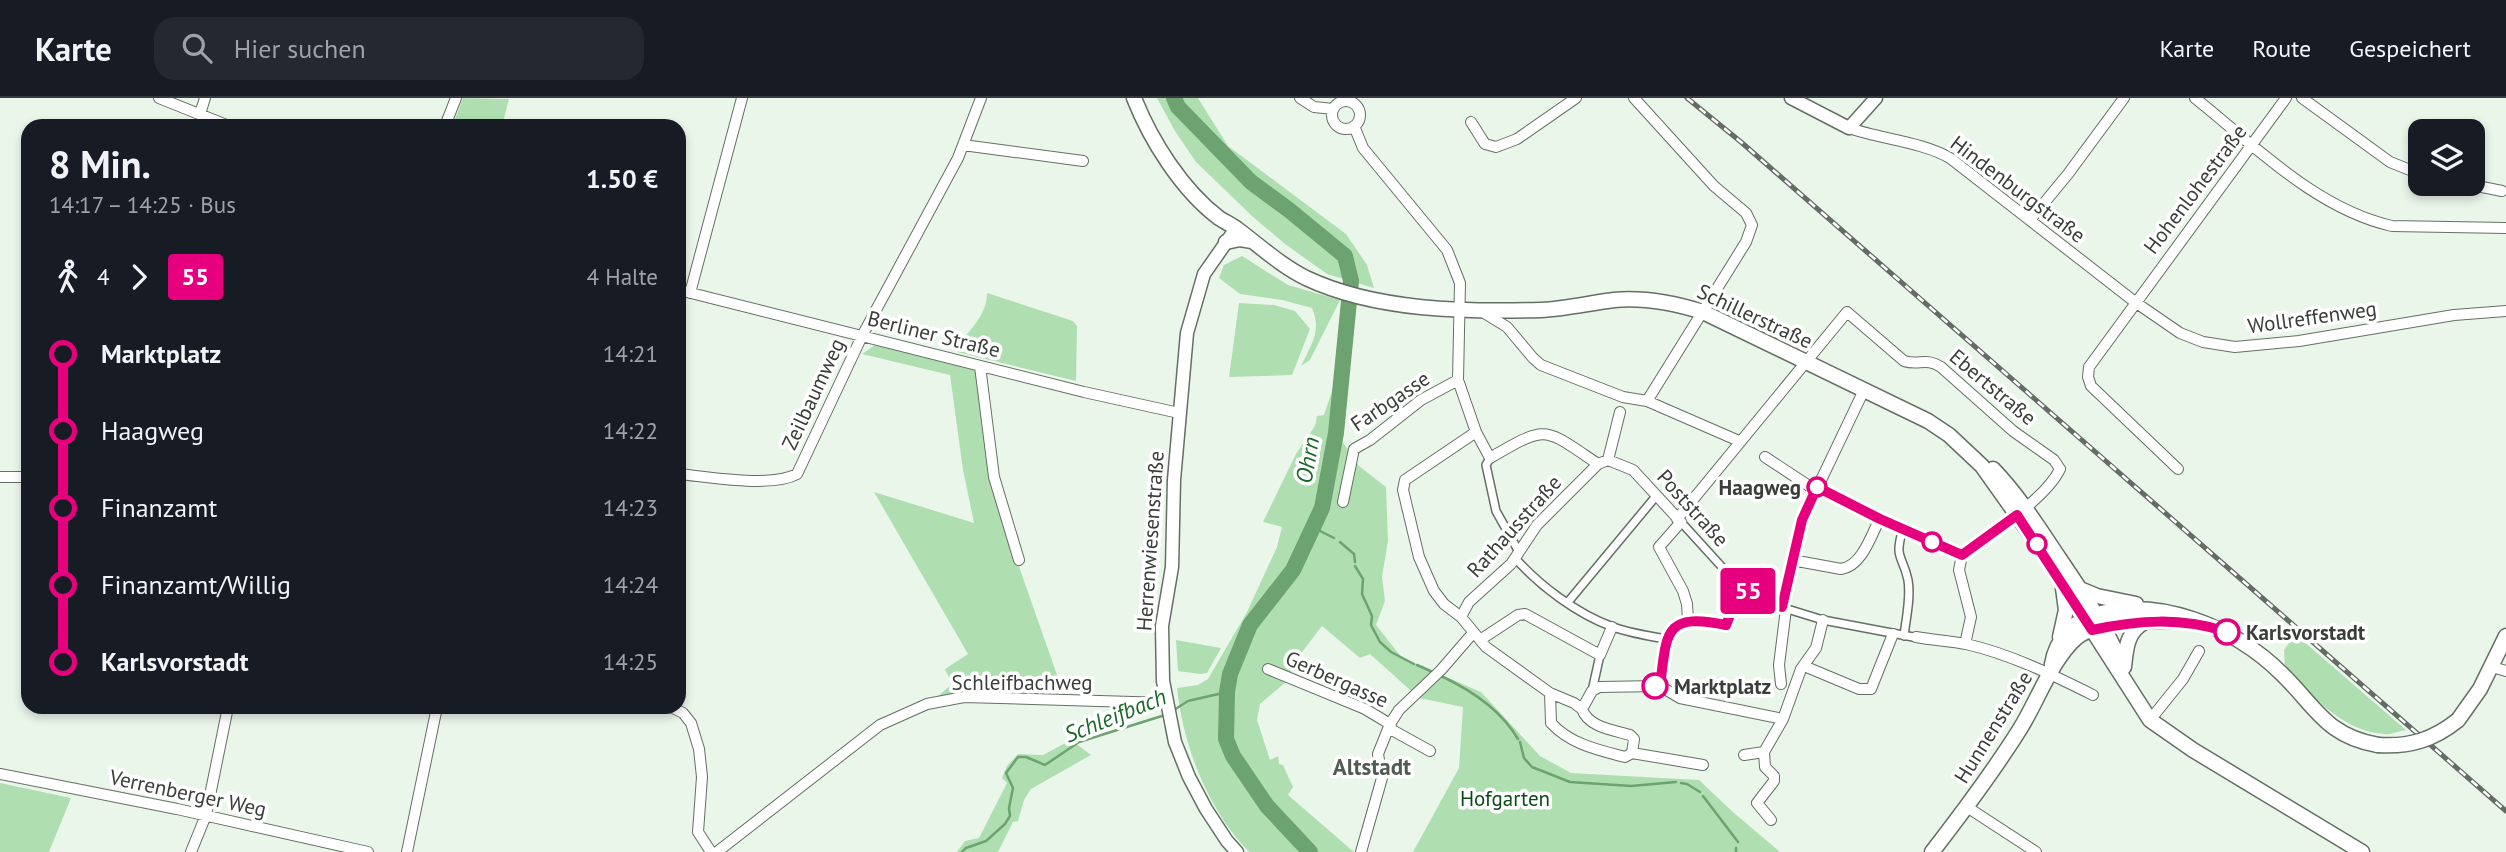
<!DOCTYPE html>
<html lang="de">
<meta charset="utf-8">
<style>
body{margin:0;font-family:"PT Sans",sans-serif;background:#242831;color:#f1f3f6;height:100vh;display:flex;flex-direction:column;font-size:26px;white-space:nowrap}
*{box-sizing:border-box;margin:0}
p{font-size:23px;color:#9ea1a6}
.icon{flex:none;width:38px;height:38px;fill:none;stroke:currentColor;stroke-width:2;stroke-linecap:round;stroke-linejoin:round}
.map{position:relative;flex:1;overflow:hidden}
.drawer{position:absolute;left:21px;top:21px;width:665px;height:595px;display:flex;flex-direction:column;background:#171b24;border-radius:21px;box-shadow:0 4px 10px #0003}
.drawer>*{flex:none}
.badge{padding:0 14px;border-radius:5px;font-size:24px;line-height:46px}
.tools{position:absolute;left:2408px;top:21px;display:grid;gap:14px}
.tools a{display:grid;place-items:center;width:77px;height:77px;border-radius:14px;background:#171b24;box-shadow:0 4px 10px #0003;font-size:35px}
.map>.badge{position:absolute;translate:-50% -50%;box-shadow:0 0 0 4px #fff}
.legs{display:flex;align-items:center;gap:10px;height:77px;padding:0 28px;font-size:23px}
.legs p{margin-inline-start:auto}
.headline{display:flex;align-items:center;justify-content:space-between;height:119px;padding:0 28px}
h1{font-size:38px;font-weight:800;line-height:52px}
ul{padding:0 28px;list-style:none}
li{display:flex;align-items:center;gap:24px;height:77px;font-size:26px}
li i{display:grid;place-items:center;width:10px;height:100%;margin:0 9px;background:currentColor}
li i::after{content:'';width:18px;height:18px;margin:-9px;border:5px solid;border-radius:50%;background:#171b24}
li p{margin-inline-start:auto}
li:first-child i{background:linear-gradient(#0000 50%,currentColor 0)}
li:last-child i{background:linear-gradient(currentColor 50%,#0000 0)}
header{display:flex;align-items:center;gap:42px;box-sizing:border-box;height:98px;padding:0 35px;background:#171b24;border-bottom:2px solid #363941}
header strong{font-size:33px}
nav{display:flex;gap:38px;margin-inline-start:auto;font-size:24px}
.search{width:490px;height:63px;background:#242831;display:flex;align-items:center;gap:18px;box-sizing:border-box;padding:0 24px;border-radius:21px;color:#9ea1a6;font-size:26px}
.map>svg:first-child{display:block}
</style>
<header>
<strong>Karte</strong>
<div class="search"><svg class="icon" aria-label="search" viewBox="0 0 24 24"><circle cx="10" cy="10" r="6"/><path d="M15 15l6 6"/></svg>Hier suchen</div>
<nav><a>Karte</a><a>Route</a><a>Gespeichert</a></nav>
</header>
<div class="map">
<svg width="2506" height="754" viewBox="0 0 2506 754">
<rect width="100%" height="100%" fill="#ebf6eb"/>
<path fill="#afdfb1" d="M463,0L509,1L502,28H469L454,24Z
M1157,0H1198L1228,48L1346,136L1367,167L1374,190L1327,176L1285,146L1252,118L1196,64L1175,33Z
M1242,158L1288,187L1340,202L1310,262L1301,268C1311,247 1322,233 1312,210L1282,202L1240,196L1219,180L1224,167Z
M987,195L1073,223L1077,228L1076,283L957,254V248C970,232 987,217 987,195Z
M1239,205L1274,207L1295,213L1310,231L1292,277L1229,279Z
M875,247L976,271L1002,420L1063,594L981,593L937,599L952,586L945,571L968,556L874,394L974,425L963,372L950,277L862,256Z
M1335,284L1345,287L1340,340L1359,368L1386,389L1388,443L1382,479L1385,503L1376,527L1402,560L1481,594L1540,658L1571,675L1699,682L1734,715L1780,754H1413L1459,670L1463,609L1419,600L1370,556L1360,560L1322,528L1299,558L1287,583L1260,606L1257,622L1270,662L1278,658L1279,666L1283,667L1293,689L1288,697L1354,754H1249C1208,712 1183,648 1177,590L1198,587L1208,581L1247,514L1277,449L1282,429L1263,424L1296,356L1315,328L1317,318L1324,317Z
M2295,536L2406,632C2399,633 2391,637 2384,636C2344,634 2310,597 2285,569L2284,552Z
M1176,542L1221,550L1207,575L1200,576L1178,573Z
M1071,642L1091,657L1031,691L1024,702L1018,723L1013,724L998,754H957L965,743L979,740L1007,685L1002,680L1007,668L1018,656L1043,657Z
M0,685L71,700L49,754H0Z"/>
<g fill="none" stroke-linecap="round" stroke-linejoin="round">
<path stroke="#6da370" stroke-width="2.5" d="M1314,430L1334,440
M1340,444L1354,456L1355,464
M1355,468L1363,481L1362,496L1372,518L1371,527L1380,544L1391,554L1414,566
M1417,567L1435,575
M1441,578C1471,592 1501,612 1518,641
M1174,612L1188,603L1227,594
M1520,644L1524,660L1532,669L1570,684L1631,688L1676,684
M1681,685L1687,686L1700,694
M1703,698L1738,744
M962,754L966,750L986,743L1005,726L1010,718L1009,710L1013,690L1006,675L1018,659H1026L1045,667L1079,644L1165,617
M1736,754V750"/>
<path stroke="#6da370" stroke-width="16" d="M1174,0L1178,9L1251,84L1289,112L1345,158L1351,183L1336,335L1322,410L1293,472L1250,527L1230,576L1227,594L1226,641L1233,658L1267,708L1310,754"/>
<g stroke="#656f65" stroke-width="10">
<path id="pedestrian" d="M1490,360L1486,367L1496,413L1519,454
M1681,424L1741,490
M1903,430C1894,462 1902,455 1908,482C1911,500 1906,520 1904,538
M1515,460C1540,488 1577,516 1613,529C1630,535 1648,538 1666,541
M1568,504L1657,397
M1784,510L1823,522L1913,539
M1592,593L1600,557"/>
</g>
<g stroke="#656f65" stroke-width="12">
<path id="minor" d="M159,0L229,28
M1300,0L1314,9L1333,11
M1634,0L1714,88L1746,115L1752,127L1746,144L1647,303
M2195,0C2254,47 2316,111 2392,128L2506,130
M2302,0L2390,64L2420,76
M1332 17a14 14 0 1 1 28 0a14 14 0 1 1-28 0Z
M200,16L205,0
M1471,24L1485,46L1496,49L1517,41L1576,0
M445,28L456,0
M1354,28L1363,50L1447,152L1460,185L1458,282L1476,334L1490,360C1548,326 1543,329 1598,366
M1849,30C1881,41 1922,44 1950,60L2135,204L2180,235L2203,244L2235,249L2299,243L2454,217L2506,213
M963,47L1083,63
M2467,86L2502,93
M2030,122L2068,76L2124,0
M679,192L1084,294L1179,315
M690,195L742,0
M1481,213L1507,229L1533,260L1541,267L1623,299L1647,303L1739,343
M980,268L994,379L1019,462
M1476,334L1405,382L1403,392L1419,459L1434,493L1444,506L1461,519L1486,549L1550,595L1574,605L1582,611L1592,593L1599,589L1660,588L1680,600L1783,621
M1765,359L1809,388L1817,389L1880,420L1962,457
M1608,362L1620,314
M2178,371L2091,288L2088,279L2089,269L2286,0
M679,376C710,379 771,390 797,376L862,238L958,60L981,0
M0,379H28
M1343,404L1354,351L1370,342L1421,302L1458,282
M1677,421L1847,214L1904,263C1919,268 1926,259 1941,269L2013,333L2054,362L2060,371C2046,401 1990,436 1962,457L1959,472L1971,519L1965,546
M1792,462L1841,471C1862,468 1871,438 1880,420
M1461,519L1469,504L1511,466L1537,427L1598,366L1608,362L1633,372L1681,424L1659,449L1683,493L1687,506L1688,522
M1916,539C1932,542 1950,543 1966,546C2010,556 2053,577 2093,597
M1480,542L1518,517L1525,516L1600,557L1612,529
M1804,568L1859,591H1871L1893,536
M2492,569L2506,573
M1268,571L1365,611L1390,626L1392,632L1430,653
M1781,586L1779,567L1786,511
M1660,588C1667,536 1664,515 1726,527L1741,490L1782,509L1802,422L1864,292
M1550,595L1551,625C1570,646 1598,652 1625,659L1632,655L1703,667
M671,609L683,615L691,625L699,651L702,679L698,734L711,754
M1582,611C1588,629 1613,632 1630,637L1634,641L1632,655
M2150,622L2183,581L2199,553
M1744,657L1764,654
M0,676L177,711L368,754
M1967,709L2036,754
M1771,722L1757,705L1774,683V678L1765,669L1764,654L1783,621L1801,571L1816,550L1823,522
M191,754L206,717L228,609
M407,754L437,609
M717,754L880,627L927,606L964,599L1166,605
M1361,754L1382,680L1378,656L1390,626L1399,612L1441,572L1473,535"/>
</g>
<g stroke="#656f65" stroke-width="15">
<path id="tertiary" d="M1791,0L1849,30L1876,0
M1232,136L1204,176L1187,235L1174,382L1172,469L1162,528L1163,583L1175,644L1189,679L1206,711L1227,743L1237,754"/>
</g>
<g stroke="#656f65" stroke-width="17">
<path id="secondary" d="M1134,0C1151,43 1182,92 1219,120C1225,124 1232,127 1237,131C1260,148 1280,167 1306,180C1376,213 1465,214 1541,212C1565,211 1590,205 1614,202C1645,199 1674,205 1703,214L1928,323L1949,337L1982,368L2036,444L2150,622L2193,652L2362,754
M1226,144L1240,141L1252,143
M1993,371C2018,397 2037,427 2057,457C2082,494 2106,529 2123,569
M2080,491L2097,498L2136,506
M2060,539L2066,512L2063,490
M2124,569C2126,550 2127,533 2145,524
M2051,576C2052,550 2066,527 2091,518C2156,496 2236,530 2282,576C2316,609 2326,638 2378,647
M2458,622L2480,591L2506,538
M1932,754C1963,714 1993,674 2020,631C2037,604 2052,561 2076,540C2097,523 2144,523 2170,523"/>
</g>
<use href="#pedestrian" stroke="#fff" stroke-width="7"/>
<use href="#minor" stroke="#fff" stroke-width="10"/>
<use href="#tertiary" stroke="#fff" stroke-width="12"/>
<use href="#secondary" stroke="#fff" stroke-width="14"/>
<g stroke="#656b65" stroke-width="5">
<path id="rail" d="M1687,0L1741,44L2506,713"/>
</g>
<use href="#rail" stroke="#fff" stroke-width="2.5" stroke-dasharray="8" stroke-linecap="butt"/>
<g stroke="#656f65" stroke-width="17" stroke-linecap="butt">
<path id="secondary-bridge" d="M2378,647C2410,649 2433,642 2458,622"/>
</g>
<use href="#secondary-bridge" stroke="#fff" stroke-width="14"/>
</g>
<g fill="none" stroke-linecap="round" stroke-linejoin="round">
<g stroke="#fff" stroke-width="16">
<path id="line-1" d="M1655,588H1660C1667,535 1663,514 1726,527L1741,490L1782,509L1802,422L1817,389L1880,421L1962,457L2017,417L2092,532C2138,522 2182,519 2227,534"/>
</g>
<use href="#line-1" stroke="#e6007e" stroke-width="10"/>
</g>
<g fill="#fff" stroke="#e6007e" stroke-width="3.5">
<circle cx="1817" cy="389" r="9"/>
<circle cx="1932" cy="444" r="9"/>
<circle cx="2037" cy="446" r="9"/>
<circle cx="2227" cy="534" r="12"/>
<circle cx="1655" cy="588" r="12"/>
</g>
<g text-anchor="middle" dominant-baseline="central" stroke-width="7" stroke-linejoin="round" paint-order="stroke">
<g font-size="21" fill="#3a3e3a" stroke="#fff">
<text transform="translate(2018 91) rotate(37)">Hindenburgstraße</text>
<text transform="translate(2195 91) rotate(-53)">Hohenlohestraße</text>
<text transform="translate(1755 218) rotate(25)">Schillerstraße</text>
<text transform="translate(2312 219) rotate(-8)">Wollreffenweg</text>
<text transform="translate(934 236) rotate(14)">Berliner Straße</text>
<text transform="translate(1993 289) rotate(40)">Ebertstraße</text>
<text transform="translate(813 296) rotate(-65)">Zeilbaumweg</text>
<text transform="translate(1390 303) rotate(-34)">Farbgasse</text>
<text transform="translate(1693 410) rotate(48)">Poststraße</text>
<text transform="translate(1514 428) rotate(-48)">Rathausstraße</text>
<text transform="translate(1150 443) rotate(-86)">Herrenwiesenstraße</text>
<text transform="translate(1337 581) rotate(24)">Gerbergasse</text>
<text x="1022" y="584">Schleifbachweg</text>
<text transform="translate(1993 629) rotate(-58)">Hunnenstraße</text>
<text transform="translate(188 695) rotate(12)">Verrenberger Weg</text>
</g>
<g font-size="21" font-weight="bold" fill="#3a3e3a" stroke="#fff" text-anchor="start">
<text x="1801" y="389" text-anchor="end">Haagweg</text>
<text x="2246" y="534">Karlsvorstadt</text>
<text x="1674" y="588">Marktplatz</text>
</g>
<g font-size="21" fill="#0c4918" stroke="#fff">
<text x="1505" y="700">Hofgarten</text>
</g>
<g font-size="23" font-style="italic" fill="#1a6928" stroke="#fff">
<text transform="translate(1307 362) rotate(-80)">Ohrn</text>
<text transform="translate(1115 617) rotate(-22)">Schleifbach</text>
</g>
<g font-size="23" font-weight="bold" fill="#515b52" stroke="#fff">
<text x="1372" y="668">Altstadt</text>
</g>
</g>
</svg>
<div class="tools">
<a><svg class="icon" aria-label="layers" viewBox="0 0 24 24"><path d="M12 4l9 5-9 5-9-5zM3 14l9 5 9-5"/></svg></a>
</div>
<b class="badge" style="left:1748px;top:493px;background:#e6007e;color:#fff">55</b>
<section class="drawer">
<div class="headline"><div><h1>8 Min.</h1><p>14:17 – 14:25 · Bus</p></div><b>1.50 €</b></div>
<div class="legs"><svg class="icon" aria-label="walk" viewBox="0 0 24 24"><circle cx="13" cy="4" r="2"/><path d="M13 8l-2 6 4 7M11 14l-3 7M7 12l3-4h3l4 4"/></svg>4<svg class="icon" aria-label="forward" viewBox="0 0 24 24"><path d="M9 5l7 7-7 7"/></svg><b class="badge" style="background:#e6007e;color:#fff">55</b><p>4 Halte</p></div>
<ul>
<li><i style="color:#e6007e"></i><b>Marktplatz</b><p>14:21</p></li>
<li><i style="color:#e6007e"></i><span>Haagweg</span><p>14:22</p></li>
<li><i style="color:#e6007e"></i><span>Finanzamt</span><p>14:23</p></li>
<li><i style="color:#e6007e"></i><span>Finanzamt/Willig</span><p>14:24</p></li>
<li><i style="color:#e6007e"></i><b>Karlsvorstadt</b><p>14:25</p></li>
</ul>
</section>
</div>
